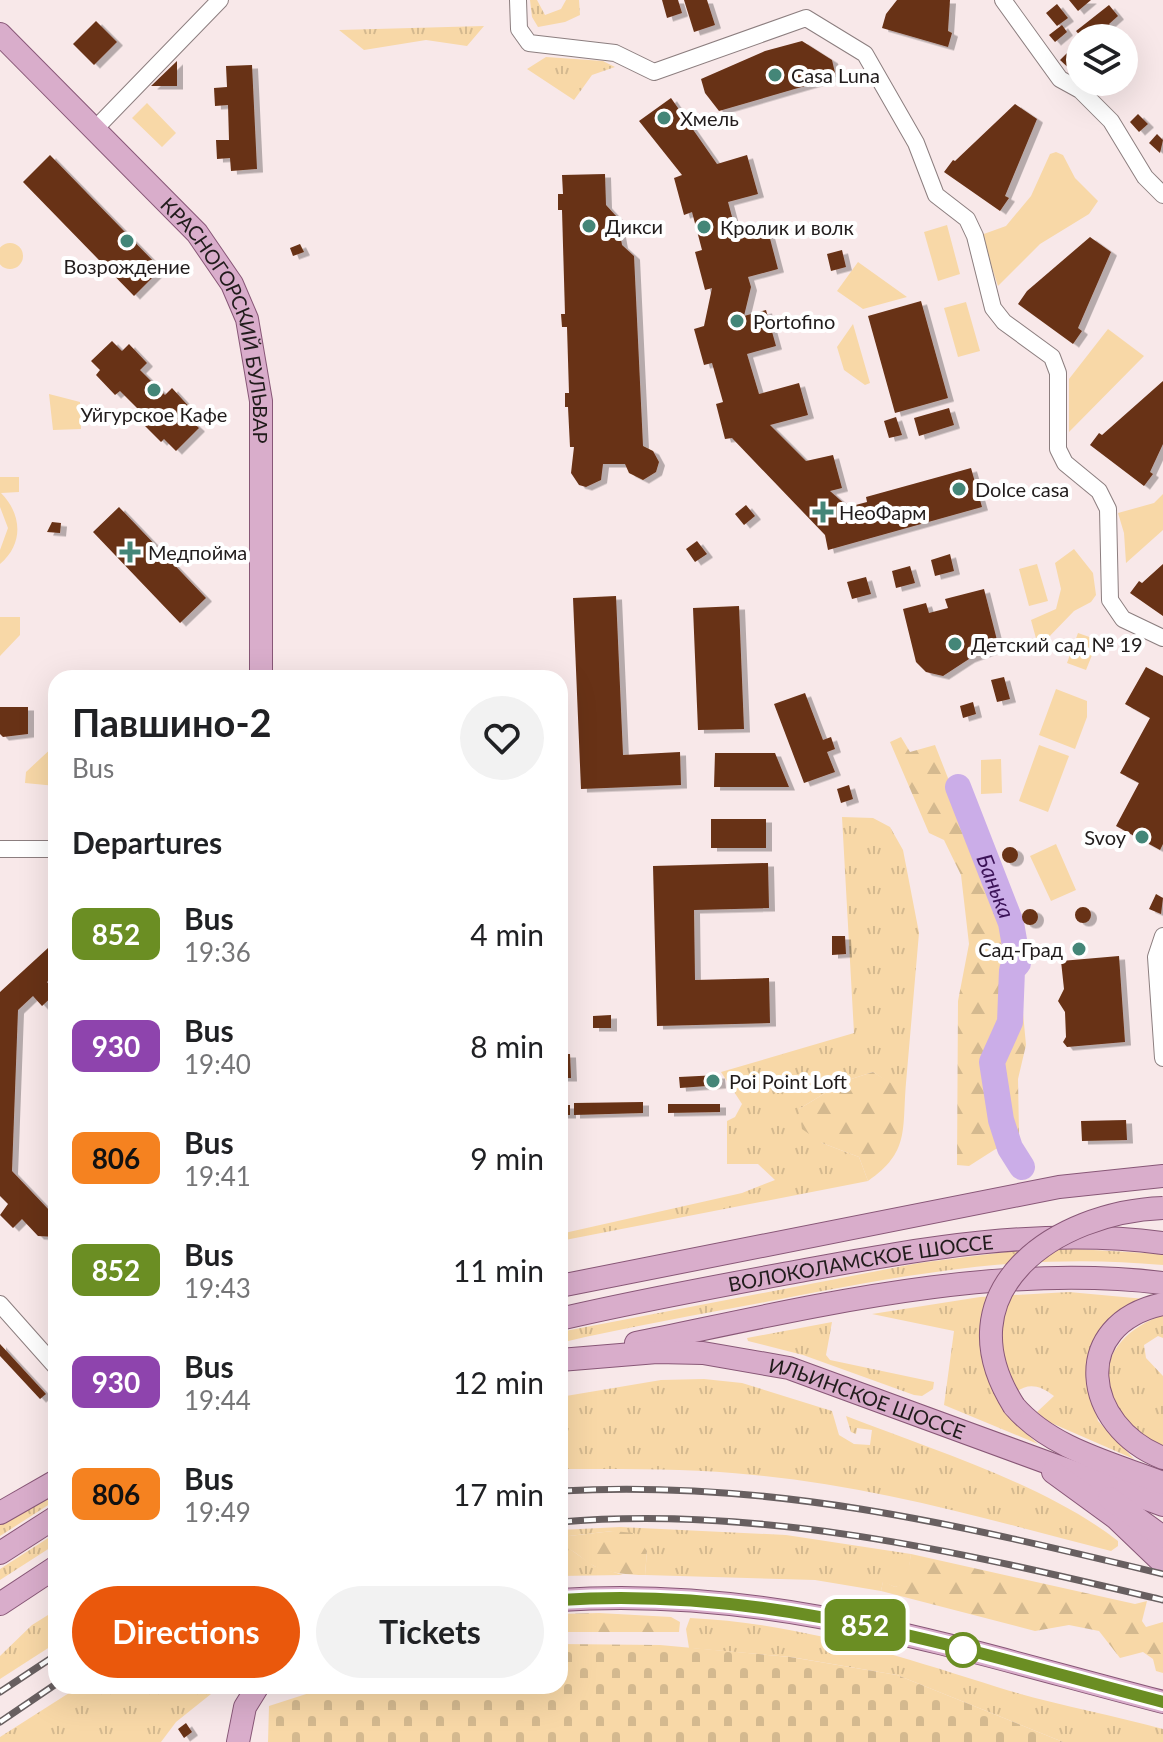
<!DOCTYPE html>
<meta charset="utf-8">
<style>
body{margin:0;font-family:Lato,sans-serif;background:#f2f2f2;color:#202124;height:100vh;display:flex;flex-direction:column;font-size:30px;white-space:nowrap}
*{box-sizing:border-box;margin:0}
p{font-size:26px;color:#757577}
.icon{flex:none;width:44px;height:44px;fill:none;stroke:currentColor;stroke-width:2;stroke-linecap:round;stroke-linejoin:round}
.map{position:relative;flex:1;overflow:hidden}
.drawer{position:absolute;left:48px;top:670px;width:520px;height:1024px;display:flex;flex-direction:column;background:#fff;border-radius:24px;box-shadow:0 8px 32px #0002}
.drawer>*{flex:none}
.badge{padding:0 16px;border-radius:12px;font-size:28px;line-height:52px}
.buttons{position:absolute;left:1066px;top:24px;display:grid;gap:16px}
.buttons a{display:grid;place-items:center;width:72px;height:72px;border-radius:50%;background:#fff;box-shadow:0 8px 32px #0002;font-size:40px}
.map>.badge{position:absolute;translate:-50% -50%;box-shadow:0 0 0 4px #fff}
h2{padding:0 24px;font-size:30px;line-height:72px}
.round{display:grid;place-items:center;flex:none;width:84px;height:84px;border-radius:42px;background:#f2f2f2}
.summary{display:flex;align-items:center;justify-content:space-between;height:136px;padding:0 24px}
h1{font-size:38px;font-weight:700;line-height:60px}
.primary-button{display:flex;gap:16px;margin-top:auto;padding:16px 24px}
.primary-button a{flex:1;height:92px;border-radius:48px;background:#ea580c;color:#fff;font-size:32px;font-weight:700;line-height:92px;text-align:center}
.primary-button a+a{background:#f2f2f2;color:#202124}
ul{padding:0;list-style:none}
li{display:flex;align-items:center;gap:24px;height:112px;padding:0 24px}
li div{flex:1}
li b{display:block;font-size:30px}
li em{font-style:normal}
li .badge{min-width:88px;font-weight:700;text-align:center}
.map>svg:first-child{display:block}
</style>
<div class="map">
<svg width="1163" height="1742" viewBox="0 0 1163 1742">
<defs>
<pattern id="grass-tufts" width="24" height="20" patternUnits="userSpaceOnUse" patternTransform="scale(2)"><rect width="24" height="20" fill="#f8d8a7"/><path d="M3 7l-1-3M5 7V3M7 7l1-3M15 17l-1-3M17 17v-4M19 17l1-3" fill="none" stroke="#d4b98f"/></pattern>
<pattern id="forest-firs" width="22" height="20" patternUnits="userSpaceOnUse" patternTransform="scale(2)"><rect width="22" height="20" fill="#f8d8a7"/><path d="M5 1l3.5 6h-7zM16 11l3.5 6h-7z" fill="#d4b98f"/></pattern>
<pattern id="cemetery-stones" width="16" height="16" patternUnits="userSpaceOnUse" patternTransform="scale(2)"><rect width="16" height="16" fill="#f8d8a7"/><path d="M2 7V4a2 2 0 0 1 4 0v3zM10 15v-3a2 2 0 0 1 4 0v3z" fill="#d4b98f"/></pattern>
<filter id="shadow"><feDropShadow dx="6" dy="3.5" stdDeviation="0" flood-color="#0004"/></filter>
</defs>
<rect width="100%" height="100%" fill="#f8e8e9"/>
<path fill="url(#grass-tufts)" d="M530,0H537L545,15L561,9L566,0H579L580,15L565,22L538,27L532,17Z
M484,26L467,46L426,40L364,50L339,30Z
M546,57L603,61L615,67L592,75L574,100L527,69Z
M56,744V786L25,783L26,772Z
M842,817L873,818L890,827L903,850L919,933L906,1083L891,1084L873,1072L845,1081L799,1109L822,1143L859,1157L868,1181L560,1241V1234L742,1193L775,1180L758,1164H727V1121L735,1117L742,1104L721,1072L854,1033Z
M1076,1249L1163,1254V1265C1026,1252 909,1274 776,1300C704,1314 631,1326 560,1343V1332L919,1263L1022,1250Z
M1069,1292L1145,1299L1132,1304L1088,1381L1098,1421L1134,1459L1049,1422L1037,1412L1054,1396C1032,1379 1021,1386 1002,1403L1016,1424L1038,1444L944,1405L954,1331L872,1314L980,1297Z
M1163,1315V1338L1158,1336L1144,1345L1146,1358L1163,1376V1448C1153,1442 1139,1437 1131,1429C1088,1381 1107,1335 1163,1315Z
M832,1322L826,1355L830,1360L934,1382L933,1389L922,1396L914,1395L803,1355L748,1341L747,1338Z
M704,1379L742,1383L832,1411L839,1435L854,1444L870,1445L872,1430L857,1428L856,1434L851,1432L846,1416C933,1450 1045,1484 1118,1541V1546L1111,1551C994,1521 875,1486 754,1475C690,1468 625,1469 560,1469V1397L661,1380Z
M56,1490V1500L0,1536V1524Z
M620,1527L786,1535L911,1554L907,1584L895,1587L883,1582L881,1591L815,1580L645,1575L647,1551L613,1531L560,1537V1530Z
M56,1533V1544L0,1580V1569Z
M560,1546L567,1547L594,1566L623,1575L560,1576Z
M56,1610V1643L0,1679V1656L32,1625Z
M690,1618C797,1623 896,1655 997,1687C1051,1704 1108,1714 1163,1729V1742H1063L897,1675L791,1657L689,1648L686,1629Z
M80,1686H221L176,1722L161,1742H0V1737Z"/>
<path fill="url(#forest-firs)" d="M901,737L910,752L935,745L988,880L1013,905L1026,1045L1018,1079L1019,1134L969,1166L957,1165L958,1001L969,944L961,875L944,840L929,833L890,742Z
M873,1072L891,1083H906C902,1130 910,1152 868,1181L859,1157L822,1143L802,1129L799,1109L845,1081Z
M613,1531L634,1533L647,1551L645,1575C629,1575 608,1573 594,1566C582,1560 574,1548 560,1546V1537Z
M911,1554L1135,1604L1147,1601L1142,1621L1146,1627L1163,1622V1673L1156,1671L1153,1659L1143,1652L1120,1658L1099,1631L1069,1625L1035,1631L881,1591L883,1581L895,1587L906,1583Z
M599,1613L671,1617L680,1622L679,1632H560V1614Z"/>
<path fill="url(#cemetery-stones)" d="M560,1644L660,1645L790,1657L897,1675L1063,1742H268L269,1706L331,1686H560Z"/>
<path fill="#f8d8a7" d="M147,103L176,133L162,147L132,118Z
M1056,152L1063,155L1075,178L1098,201L1089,214L1040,244L998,286L981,235L1006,226L1031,196L1050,154Z
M947,225L960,274L938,281L924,232Z
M-3 256a13 13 0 1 1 26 0a13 13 0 1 1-26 0Z
M858,262L907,297L863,309L837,291Z
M966,302L980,351L958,357L944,308Z
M853,324L870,383L865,385L844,370L837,347Z
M1108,329L1144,356L1069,432V379Z
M49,394L80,402L81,429L53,430Z
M0,477H19V492L1,493C22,514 24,544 0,564V550L8,528L0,507Z
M1163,494V530L1126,563L1124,533L1118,513L1154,503Z
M1074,549L1093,573L1096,595L1091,602L1074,611L1044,642H1037L1031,620L1056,609L1061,589L1055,563Z
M1037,564L1048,601L1029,606L1019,569Z
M0,617H20V635L0,656Z
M1078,633L1098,640L1086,670L1067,663Z
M1056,689L1087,701V717L1075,749L1039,735Z
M1039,745L1069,756L1048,812L1019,801Z
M1001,759L1002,793L981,794V760Z
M1056,844L1076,890L1051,901L1030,856Z"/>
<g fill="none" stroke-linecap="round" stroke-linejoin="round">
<path stroke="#cbade8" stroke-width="26" id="s1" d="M958,787L1011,923L1018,963L1012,970L1010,1022L992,1062L1001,1120L1010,1148L1022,1167"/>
</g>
<path fill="#683115" filter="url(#shadow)" d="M662,0H678L682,13L667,18Z
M684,0H707L715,25L694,32Z
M897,0H950L948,31L952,33L948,47L882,28L886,14Z
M1069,0H1091L1078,11Z
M1057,4L1068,18L1057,26L1046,13Z
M1109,5L1118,16L1109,24L1114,30L1104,38H1082L1076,31Z
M96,21L117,42L94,65L73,44Z
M1062,25L1067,32L1055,42L1049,35Z
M802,41L832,60L836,77L719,111L705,93L701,79L765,51Z
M1072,48L1080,55V69L1075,74L1060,60Z
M177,61V86H151Z
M252,65L257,169L231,171L230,158L217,159L216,140H229L228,105L215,106L214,88L227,87L226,66Z
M671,98L717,164L747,155L758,194L728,202L738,239L768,231L778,269L748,277L751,287L744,316L766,310L776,346L747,354L759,394L799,383L808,415L770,425L806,461L833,455L842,488L830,491L848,507L867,502L866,497L971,468L982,507L828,550L825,535L732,438L725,439L716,404L723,402L712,363L704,365L694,329L704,326L712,288L705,290L695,252L702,250L692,212L684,215L674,178L682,175L639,121Z
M1015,104L1037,119L1005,196L1009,198L1000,211L944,172L953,160L955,161Z
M1138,114L1148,124L1139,132L1130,122Z
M1157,134L1163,140L1160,153L1149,143Z
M50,155L161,269L134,296L23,182Z
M605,174L606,205L617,217L622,245L634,256L643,446L653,451L659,462L656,472L643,480L629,473L625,464H603L601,480L586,487L579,485L571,473L574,447H570L568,407H565V393H569L567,327H562L561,314H565L562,210H558V194H563L562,175Z
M1090,237L1111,252L1078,328L1082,331L1073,344L1018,304L1027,291Z
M300,244L304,252L293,256L290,248Z
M842,250L846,267L831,271L827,254Z
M921,301L948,398L895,413L868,316Z
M112,341L122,351L129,344L147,363L140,370L165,395L172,388L193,411L187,417L199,428L176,451L164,439L161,442L140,421L145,416L120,391L115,395L96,375L100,370L91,361Z
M1163,381V444L1150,472L1153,474L1144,486L1090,445L1099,433L1102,435Z
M949,408L954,425L919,436L914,418Z
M896,417L902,435L889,438L884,421Z
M746,505L755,516L744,525L735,514Z
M119,507L206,598L180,623L93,532Z
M52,522L61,523L60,533L47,532Z
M697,541L707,554L695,562L686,549Z
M950,554L954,571L935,576L931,560Z
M1163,564V616L1130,593L1139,581L1142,583Z
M910,566L915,583L896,588L892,571Z
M866,577L871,594L852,599L847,582Z
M984,589L999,648L969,659L943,676L926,672L916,662L903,609L926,603L929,613L948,608L945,599Z
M616,596L623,755L680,752L681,785L581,789L573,598Z
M739,606L744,729L698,730L693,608Z
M1146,667L1163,676V844L1160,850L1116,826L1139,783L1120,773L1150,718L1125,704Z
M1004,677L1010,699L997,702L991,680Z
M805,693L823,740L831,737L835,749L827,752L835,772L804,783L774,704Z
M973,702L976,714L963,718L960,706Z
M0,707H28V734L3,737L0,734Z
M715,753H775L789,787H714Z
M849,785L853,799L841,803L837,789Z
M711,819H766V848H711Z
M1002 855a8 8 0 1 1 16 0a8 8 0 1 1-16 0Z
M768,863L769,908L694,910L695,980L769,978L770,1023L657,1026L653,866Z
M1156,894L1163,898L1161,914L1149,909Z
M1075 915a8 8 0 1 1 16 0a8 8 0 1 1-16 0Z
M1022 917a8 8 0 1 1 16 0a8 8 0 1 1-16 0Z
M832,936H845L846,954L832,955Z
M48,948H56V974L47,982L56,993L42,1006L33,996L18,1010L12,1171L50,1211L56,1212V1237L38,1236L22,1219L13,1228L0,1215L8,1204L0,1196V992Z
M1119,956L1125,1042L1067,1047L1063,1042L1066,1037L1065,1012L1058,1001L1064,989L1061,961Z
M611,1015V1028H593V1016Z
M560,1054H570L571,1078H560Z
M719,1075L720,1085L680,1088L679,1077Z
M643,1102V1113L574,1115V1103Z
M668,1104H720V1112L668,1113Z
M560,1105H570V1115H560Z
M1126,1120L1127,1140L1082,1141L1081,1121Z
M0,1344L46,1394L40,1399L0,1356Z
M186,1723L192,1732L184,1738L178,1729Z"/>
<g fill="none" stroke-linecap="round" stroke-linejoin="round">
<g stroke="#8c7e7f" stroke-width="18">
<path id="minor" d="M518,0L519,29L529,43L615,53L654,72L806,18L865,54L916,143L936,195L967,219L975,236L993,308L1004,322L1052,357L1058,373V449L1065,463L1099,491L1108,509L1110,600L1123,619L1163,638
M1003,0L1060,79L1080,90L1111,121L1145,177L1163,195
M95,129L220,0
M0,849H56
M1163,936L1156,957L1163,1058
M0,1304L56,1367"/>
</g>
<g stroke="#885777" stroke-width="24">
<g id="major">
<path id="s2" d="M0,34L197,233L232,284L247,319L261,401V678"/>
<path d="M560,1286L1059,1187L1163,1176"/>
<path d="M1163,1304C1069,1324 1082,1426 1163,1458"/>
<path id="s3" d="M560,1319C641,1300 724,1285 805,1270C924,1248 1042,1227 1163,1243"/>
<path d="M636,1343C808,1308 987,1262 1163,1283"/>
<path id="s4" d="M560,1360L657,1352L703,1353L789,1368L1163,1505"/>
<path d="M1014,1406C1051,1449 1112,1463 1163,1483"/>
<path d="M1053,1472L1116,1518L1163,1563"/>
<path d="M1109,1498L1163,1537"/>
<path d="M0,1513L56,1481"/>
<path d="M0,1553L56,1517"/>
<path d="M560,1600C771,1585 961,1650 1163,1702"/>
<path d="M0,1604L56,1567"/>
<path d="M238,1742L245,1707L258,1686"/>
</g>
</g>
<use href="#minor" stroke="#fff" stroke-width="16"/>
<use href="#major" stroke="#d9adcb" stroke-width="22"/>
<g stroke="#685f60" stroke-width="7">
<path id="rail" d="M560,1491C771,1479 959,1525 1163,1574
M560,1522C766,1505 963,1553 1163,1600
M0,1692L56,1655
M0,1722L56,1684"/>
</g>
<use href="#rail" stroke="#fff" stroke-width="4" stroke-dasharray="12" stroke-linecap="butt"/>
<g stroke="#885777" stroke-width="24" stroke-linecap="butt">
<path id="major-bridge" d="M1014,1406C941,1291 1055,1212 1163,1208"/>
</g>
<use href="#major-bridge" stroke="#d9adcb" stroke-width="22"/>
</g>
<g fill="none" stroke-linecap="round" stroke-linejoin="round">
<g stroke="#fff" stroke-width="18">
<path id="line" d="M560,1600C770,1585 963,1650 1163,1702"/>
</g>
<use href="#line" stroke="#6b8e23" stroke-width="12"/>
</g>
<g fill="#448678" stroke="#fff" stroke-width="3">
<circle cx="775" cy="75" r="8"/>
<circle cx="664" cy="118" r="8"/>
<circle cx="589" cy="226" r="8"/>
<circle cx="704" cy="227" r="8"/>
<circle cx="127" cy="241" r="8"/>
<circle cx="737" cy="321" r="8"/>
<circle cx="154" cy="390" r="8"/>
<circle cx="959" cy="489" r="8"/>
<path d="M819 500h8v8h8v8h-8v8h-8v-8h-8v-8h8z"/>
<path d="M126 540h8v8h8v8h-8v8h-8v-8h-8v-8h8z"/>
<circle cx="955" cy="644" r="8"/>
<circle cx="1142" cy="837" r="8"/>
<circle cx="1079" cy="949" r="8"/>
<circle cx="713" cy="1081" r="8"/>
</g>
<circle fill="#fff" stroke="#6b8e23" stroke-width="4" cx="963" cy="1650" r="16"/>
<g text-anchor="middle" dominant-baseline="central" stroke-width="8" stroke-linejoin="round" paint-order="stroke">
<g font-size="20" fill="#211c1c" stroke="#fff" text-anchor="start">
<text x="791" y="75">Casa Luna</text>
<text x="680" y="118">Хмель</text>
<text x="605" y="226">Дикси</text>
<text x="720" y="227">Кролик и волк</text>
<text x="127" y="266" text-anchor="middle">Возрождение</text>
<text x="753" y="321">Portofino</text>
<text x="154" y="414" text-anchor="middle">Уйгурское Кафе</text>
<text x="975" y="489">Dolce casa</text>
<text x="839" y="512">НеоФарм</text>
<text x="148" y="552">Медпойма</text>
<text x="971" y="644">Детский сад № 19</text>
<text x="1126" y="837" text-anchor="end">Svoy</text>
<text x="1063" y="949" text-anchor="end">Сад-Град</text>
<text x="729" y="1081">Poi Point Loft</text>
</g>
<g font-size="20" fill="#211c1c" stroke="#fff">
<text stroke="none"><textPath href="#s2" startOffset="370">КРАСНОГОРСКИЙ БУЛЬВАР</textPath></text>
<text stroke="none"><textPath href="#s3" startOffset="306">ВОЛОКОЛАМСКОЕ ШОССЕ</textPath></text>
<text stroke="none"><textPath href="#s4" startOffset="314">ИЛЬИНСКОЕ ШОССЕ</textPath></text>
</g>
<g font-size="22" font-style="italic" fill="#3c1358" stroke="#fff">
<text stroke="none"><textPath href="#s1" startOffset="106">Банька</textPath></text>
</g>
</g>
</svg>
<div class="buttons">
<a><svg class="icon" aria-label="layers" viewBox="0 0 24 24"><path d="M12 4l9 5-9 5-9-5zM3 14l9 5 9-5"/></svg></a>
</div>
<b class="badge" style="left:865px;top:1625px;background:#6b8e23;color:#fff">852</b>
<section class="drawer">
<div class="summary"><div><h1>Павшино-2</h1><p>Bus</p></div><a class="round"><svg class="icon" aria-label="heart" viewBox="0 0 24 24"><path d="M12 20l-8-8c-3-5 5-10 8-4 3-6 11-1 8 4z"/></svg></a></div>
<h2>Departures</h2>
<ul>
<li><span class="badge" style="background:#6b8e23;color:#fff">852</span><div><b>Bus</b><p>19:36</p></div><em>4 min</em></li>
<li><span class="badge" style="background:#8e44ad;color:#fff">930</span><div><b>Bus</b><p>19:40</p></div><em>8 min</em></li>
<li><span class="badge" style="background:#f58220;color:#111">806</span><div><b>Bus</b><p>19:41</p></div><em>9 min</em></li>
<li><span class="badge" style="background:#6b8e23;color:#fff">852</span><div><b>Bus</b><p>19:43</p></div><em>11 min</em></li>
<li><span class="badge" style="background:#8e44ad;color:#fff">930</span><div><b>Bus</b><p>19:44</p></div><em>12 min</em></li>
<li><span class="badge" style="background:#f58220;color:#111">806</span><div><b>Bus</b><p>19:49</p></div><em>17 min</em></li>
</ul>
<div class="primary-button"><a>Directions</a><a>Tickets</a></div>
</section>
</div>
